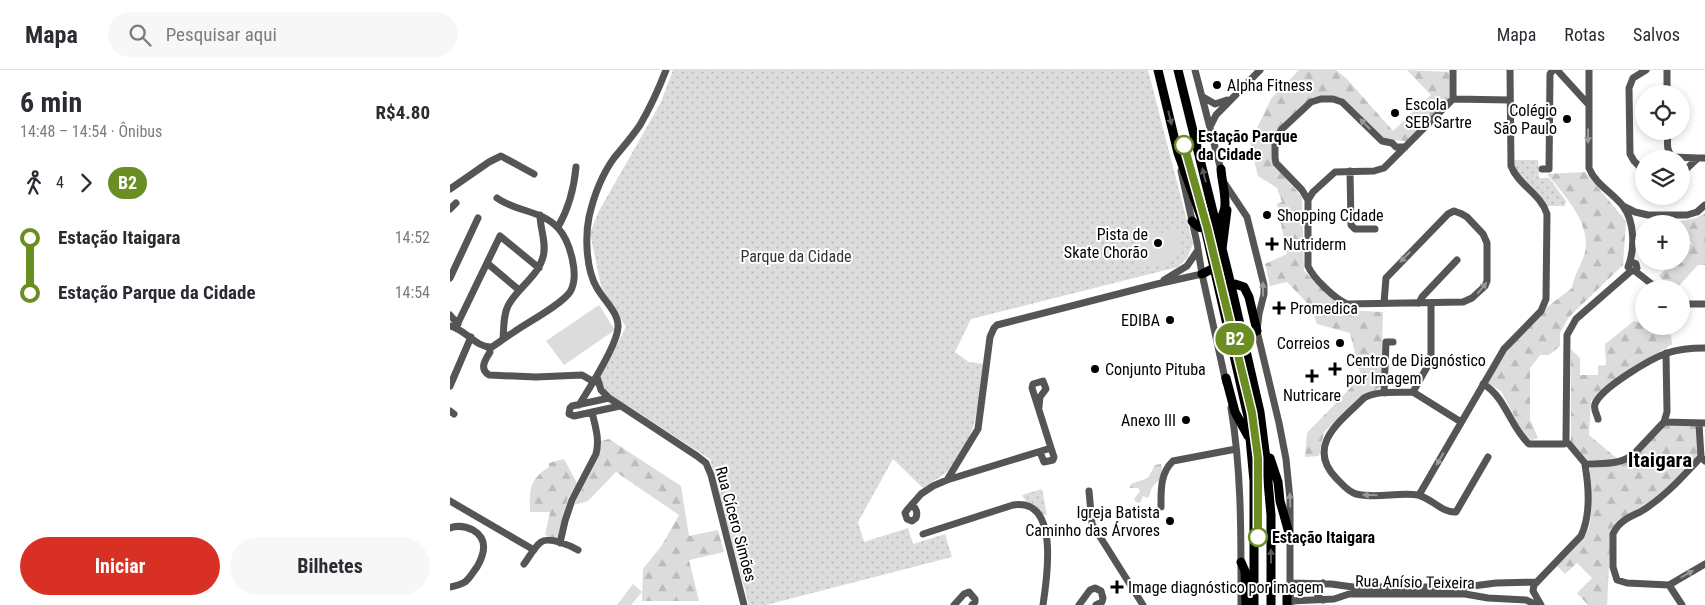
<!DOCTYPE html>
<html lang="pt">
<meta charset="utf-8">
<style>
body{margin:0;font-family:"Roboto Condensed",sans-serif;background:#f7f7f7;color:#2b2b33;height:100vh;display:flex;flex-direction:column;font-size:19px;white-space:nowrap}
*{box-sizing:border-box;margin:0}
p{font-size:16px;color:#7c7c81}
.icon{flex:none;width:28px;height:28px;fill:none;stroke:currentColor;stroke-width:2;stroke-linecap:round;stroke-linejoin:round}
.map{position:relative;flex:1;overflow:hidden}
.side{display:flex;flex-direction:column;background:#fff;width:450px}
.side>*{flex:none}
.badge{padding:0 10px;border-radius:16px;font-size:18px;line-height:32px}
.tools{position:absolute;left:1185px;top:15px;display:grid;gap:10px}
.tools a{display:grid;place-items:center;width:55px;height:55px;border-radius:50%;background:#fff;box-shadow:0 2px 8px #0003;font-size:25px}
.map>.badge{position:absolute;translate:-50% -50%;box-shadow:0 0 0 2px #fff}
.legs{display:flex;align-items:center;gap:8px;height:55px;padding:0 20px;font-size:16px}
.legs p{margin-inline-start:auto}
.headline{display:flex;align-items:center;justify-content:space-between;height:85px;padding:0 20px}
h1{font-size:28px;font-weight:700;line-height:38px}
.action{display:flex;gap:10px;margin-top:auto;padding:10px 20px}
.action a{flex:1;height:58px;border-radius:30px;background:#d93025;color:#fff;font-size:20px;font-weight:700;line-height:58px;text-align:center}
.action a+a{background:#f7f7f7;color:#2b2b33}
ul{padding:0 20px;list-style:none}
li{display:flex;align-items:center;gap:18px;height:55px;font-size:19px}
li i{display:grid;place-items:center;width:8px;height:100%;margin:0 6px;background:currentColor}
li i::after{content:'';width:12px;height:12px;margin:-6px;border:4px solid;border-radius:50%;background:#fff}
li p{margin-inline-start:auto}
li:first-child i{background:linear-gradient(#0000 50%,currentColor 0)}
li:last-child i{background:linear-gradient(currentColor 50%,#0000 0)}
header{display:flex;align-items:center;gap:30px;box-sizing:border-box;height:70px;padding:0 25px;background:#fff;border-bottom:1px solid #e1e1e2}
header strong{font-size:24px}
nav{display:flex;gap:28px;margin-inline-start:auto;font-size:18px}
.search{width:350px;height:45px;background:#f7f7f7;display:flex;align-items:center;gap:12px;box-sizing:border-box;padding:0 18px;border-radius:28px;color:#7c7c81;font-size:19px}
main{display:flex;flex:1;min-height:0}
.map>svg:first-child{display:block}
</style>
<header>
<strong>Mapa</strong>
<div class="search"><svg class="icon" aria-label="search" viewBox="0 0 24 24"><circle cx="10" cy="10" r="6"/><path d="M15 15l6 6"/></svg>Pesquisar aqui</div>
<nav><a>Mapa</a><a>Rotas</a><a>Salvos</a></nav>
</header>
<main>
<section class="side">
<div class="headline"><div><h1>6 min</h1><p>14:48 – 14:54 · Ônibus</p></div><b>R$4.80</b></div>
<div class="legs"><svg class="icon" aria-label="walk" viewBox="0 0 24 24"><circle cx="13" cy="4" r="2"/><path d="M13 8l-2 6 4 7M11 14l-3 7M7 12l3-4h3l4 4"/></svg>4<svg class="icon" aria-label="forward" viewBox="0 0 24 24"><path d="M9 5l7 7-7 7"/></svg><b class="badge" style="background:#6b8e23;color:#fff">B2</b></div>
<ul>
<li><i style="color:#6b8e23"></i><b>Estação Itaigara</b><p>14:52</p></li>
<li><i style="color:#6b8e23"></i><b>Estação Parque da Cidade</b><p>14:54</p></li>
</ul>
<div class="action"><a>Iniciar</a><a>Bilhetes</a></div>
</section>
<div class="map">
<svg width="1255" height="535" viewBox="0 0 1255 535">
<defs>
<pattern id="forest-firs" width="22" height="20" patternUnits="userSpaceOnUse" patternTransform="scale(1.25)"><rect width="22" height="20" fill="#dcdcdc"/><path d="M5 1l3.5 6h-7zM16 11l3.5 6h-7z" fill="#bbb"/></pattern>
<pattern id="park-dots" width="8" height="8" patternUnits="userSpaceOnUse" patternTransform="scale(1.25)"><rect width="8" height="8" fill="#dcdcdc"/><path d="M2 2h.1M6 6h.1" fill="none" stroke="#bbb" stroke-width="1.8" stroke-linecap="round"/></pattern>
</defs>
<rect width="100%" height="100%" fill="#fff"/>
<path fill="url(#forest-firs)" d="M849,0H886L896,8L943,61L981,25L957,0L999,2V30L959,71L936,70L930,67L890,27H863L825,63L823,69L821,87L824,95L852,127L854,201L893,240L933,242L931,317L913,326L874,362L869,386L855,387L857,363L911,307L900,263L867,254L860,236L837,212L820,216L815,194L837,184L827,134L832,132L827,118L808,106L800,73L821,29Z
M1135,102L1176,151L1173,195L1119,247L1110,263V276L1099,285H1090L1080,298V349L1088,368L1082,370L1075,367L1051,321L1037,313L1060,277L1096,238L1122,218C1124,205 1132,194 1135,182C1141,152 1114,125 1097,104Z
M1255,143V195H1248L1226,219H1221L1209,206L1223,191H1231V183L1242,173L1231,165V154H1216L1246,148Z
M1184,251L1194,254V256H1198L1221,265L1222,274L1174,304L1141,331L1139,365L1170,391L1137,390L1121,371V279L1130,288V305H1148V296L1156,295L1155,274Z
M1246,353L1251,386L1204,429L1167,451L1161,459L1157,535H1138L1127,523L1142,508L1127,493L1115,504L1107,496C1117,486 1128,476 1136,464C1145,448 1140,416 1140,398L1170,395L1187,386L1215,354Z
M159,369L231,416L239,466L268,460L274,482L239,490L249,531H192L193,499L212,475L229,445L166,402L138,431L124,435L150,384L151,371Z
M114,389L127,413L118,428L107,469L95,465L100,442H80C80,419 78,411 99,397V393Z
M711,394C716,411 704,411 701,420C700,422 700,425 698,428L693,426L690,433L686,432L684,429L690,421L688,418H680L681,414L698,408L705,395Z"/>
<path fill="url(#park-dots)" d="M223,0H698L743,174L737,188L728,197L521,249L505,282L519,292L534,294C529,329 527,366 504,395C497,404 483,411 473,418L443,389L408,452L414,472L458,458L463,474L495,464L502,487L316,535H299L260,389L145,315L176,257L151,216L140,163L149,141L211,32Z
M1063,90H1088L1089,108H1099L1116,131L1115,136H1097L1065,100Z
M592,419L597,445H593C586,437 576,434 572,425Z"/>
<path fill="#dcdcdc" d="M726,157L732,183L711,194L684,198L687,164L707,159L711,163Z
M149,235L165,260L114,295L96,271Z
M183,514L192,522L181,535H167Z"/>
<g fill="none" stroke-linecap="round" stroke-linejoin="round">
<path stroke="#555" stroke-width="7" d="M745,0L772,104
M1107,0L1138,34
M1139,0V98C1145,114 1163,123 1173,136C1185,152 1185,179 1178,197L1181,201H1185L1187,198L1186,194L1182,192L1180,194
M1217,0V24
M753,27L765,34L777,30
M1003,29L1060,30
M760,57L766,45L810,0
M1218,61C1218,70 1215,81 1223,87L1248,88
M1092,99H1099L1100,4L1103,0
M731,101L747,173L752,204L776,313
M900,101L901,155L905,159H925
M1194,101L1184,91L1180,84L1179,18L1183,8L1196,0
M1231,104L1248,88H1255
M775,114L797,147L814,215V224L809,244L807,261L829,353L836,389L840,429V518L841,535
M0,119L39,92L51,86L84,104
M858,130L852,120L826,93L825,88V70L832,59L861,32L871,29H883L892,32L932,71L942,73L946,77H955
M1173,136L1185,142L1198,145H1237L1247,142L1255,135
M0,139L6,133
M108,157C119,138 124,119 126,97
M37,193L69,220
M1185,201L1208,219
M0,208L28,148
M714,210L737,196L748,180
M934,233L936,208L998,144L1004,141L1012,144L1017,147L1033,164L1037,173V211L1035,216L1022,228L1013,232L897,234C885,229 863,208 858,196V130L863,122L885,102L924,101L934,98L1003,29V0
M969,233L972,227L1007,190
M1231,234H1255
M0,245L8,254
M0,256C15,259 26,278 42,277C50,272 57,266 64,262C78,252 111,235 120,222C130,206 120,171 108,158C92,140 66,142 47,128
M6,257L50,166L89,198
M53,269C54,258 53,244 59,234C68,218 88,206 93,187C97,173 90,159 90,145
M39,277L40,282C35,290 29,299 39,305L86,307L132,305L144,312
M147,307L151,320L159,328L247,386L256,393L261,405L294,535
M1033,314C1056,327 1060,357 1079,374H1114
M0,316L21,267
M963,322C947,323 928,320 914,328C891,351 855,375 886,408C892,414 898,422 906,424C926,429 948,422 968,425C981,428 992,443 1006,442L1038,387
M963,322L981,290V233
M963,322L1011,352
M934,323L936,272H943
M159,328L122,336L120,338L119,344L124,346L170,336
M129,335C139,319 168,274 168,257C169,243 153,229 147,218C136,200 135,167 139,147C144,125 151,106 164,88C173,77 182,67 190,55C200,38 209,18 216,0
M781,338C792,403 791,470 791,535
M0,341L4,344
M1148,349C1147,344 1143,339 1145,334C1151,318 1200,289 1217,283C1229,279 1242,278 1255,278
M1214,352L1217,342L1216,283
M1249,354L1251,387L1255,391
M1116,370L1117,265L1126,249L1181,201
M1119,374L1134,392
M590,382L594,392L603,390L604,387L601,378
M1138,394C1155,393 1168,395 1183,385L1214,352L1255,353
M497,410L601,378L582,318L583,314L593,311L596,319L590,327L589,337
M639,421L642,454L693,535
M969,425L1054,279L1091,241L1096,229L1097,144C1091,124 1068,115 1061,96L1060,0
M0,431L84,480
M462,434C466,439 468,442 466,448L462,451L457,449L455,443L457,440L471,424L483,416L497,410L528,359L540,267L544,258L547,255L707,214L752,204
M711,437C711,421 710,403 723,391L786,379
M0,458C8,455 15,456 23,460C38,469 35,483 27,497C23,502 20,508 15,512C10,515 5,516 0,517
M473,464L563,435C610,427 597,508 593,535
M110,473L115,451L122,430L146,384C150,369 145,356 142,342
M74,494C79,488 84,477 91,472C99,466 121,476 128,480
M840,513L881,514L903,517H1015L1046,513L1087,512
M1219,515L1177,513L1167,510L1163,497V464C1168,452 1179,447 1190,442C1214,428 1232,407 1251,387
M1219,515L1255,494
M1219,515L1232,535
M873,530C864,525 867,519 873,513
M841,531L884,529L899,524H1015L1038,528L1076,530L1087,535
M504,535L514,524L519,522L525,529V532L522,535
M629,535L640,520L645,518L651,521L653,528L652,532L646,535
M1091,535L1083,521L1084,515L1131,466C1141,445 1139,418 1135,395"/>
<path stroke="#000" stroke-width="9" d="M708,0L728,83L755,158L798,347L804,411V535
M728,0L781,215L810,342L816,389L821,445V535
M742,151C747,156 750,160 759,157C785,146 772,120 771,99
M752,204L764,198L771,187L777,140
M776,218L785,214L794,217L799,227L807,261
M776,308L785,342L798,366
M820,388L828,412L830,431L839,463
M791,492L795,501L796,535
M837,535V524L840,518"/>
</g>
<defs><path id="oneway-solid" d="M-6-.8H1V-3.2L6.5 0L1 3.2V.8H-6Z" transform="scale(1.25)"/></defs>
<g fill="#595959">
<use href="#oneway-solid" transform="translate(720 48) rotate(76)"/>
<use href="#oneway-solid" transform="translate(754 105) rotate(-104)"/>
<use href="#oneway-solid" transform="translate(821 486) rotate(-90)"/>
</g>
<g fill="#999">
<use href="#oneway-solid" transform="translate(915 54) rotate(-134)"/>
<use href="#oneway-solid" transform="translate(1138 66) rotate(90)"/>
<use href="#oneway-solid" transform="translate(955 187) rotate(135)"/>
<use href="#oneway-solid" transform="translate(1032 218) rotate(-51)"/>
<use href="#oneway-solid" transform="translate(813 219) rotate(-91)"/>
<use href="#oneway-solid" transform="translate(990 389) rotate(120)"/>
<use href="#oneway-solid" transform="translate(920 425) rotate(-179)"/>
<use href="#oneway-solid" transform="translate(840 430) rotate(-92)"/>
<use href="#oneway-solid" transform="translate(1237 504) rotate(-30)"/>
</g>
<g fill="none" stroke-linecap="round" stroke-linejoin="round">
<g stroke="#fff" stroke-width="11">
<path id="line-1" d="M734,75L757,157L802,343L808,388V467"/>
</g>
<use href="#line-1" stroke="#6b8e23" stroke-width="8"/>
</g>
<g fill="#000" stroke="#fff" stroke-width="2">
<circle cx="767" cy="15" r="5"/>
<circle cx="945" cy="43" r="5"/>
<circle cx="1117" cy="49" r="5"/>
<circle cx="817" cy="145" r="5"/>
<circle cx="708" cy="173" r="5"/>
<path d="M819.5 166.5h5v5h5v5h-5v5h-5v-5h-5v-5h5z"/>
<path d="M826.5 230.5h5v5h5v5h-5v5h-5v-5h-5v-5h5z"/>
<circle cx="720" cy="250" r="5"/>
<circle cx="890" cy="273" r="5"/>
<circle cx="645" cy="299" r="5"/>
<path d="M882.5 291.5h5v5h5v5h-5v5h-5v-5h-5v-5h5z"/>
<path d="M859.5 298.5h5v5h5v5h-5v5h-5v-5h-5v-5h5z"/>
<circle cx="736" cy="350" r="5"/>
<circle cx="720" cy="451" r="5"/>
<path d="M664.5 509.5h5v5h5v5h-5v5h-5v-5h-5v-5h5z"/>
</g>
<g fill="#fff" stroke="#6b8e23" stroke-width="2.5">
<circle cx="734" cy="75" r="9"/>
<circle cx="808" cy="467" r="9"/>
</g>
<g text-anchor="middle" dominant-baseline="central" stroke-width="4" stroke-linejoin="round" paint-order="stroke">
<g font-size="16" fill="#000" stroke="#fff" text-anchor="start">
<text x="777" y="15">Alpha Fitness</text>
<text x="955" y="34">Escola<tspan x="955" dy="18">SEB Sartre</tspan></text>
<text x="1107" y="40" text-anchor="end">Colégio<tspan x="1107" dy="18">São Paulo</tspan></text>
<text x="827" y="145">Shopping Cidade</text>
<text x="698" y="164" text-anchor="end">Pista de<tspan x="698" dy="18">Skate Chorão</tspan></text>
<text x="833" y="174">Nutriderm</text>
<text x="840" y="238">Promedica</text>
<text x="710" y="250" text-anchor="end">EDIBA</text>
<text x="880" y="273" text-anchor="end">Correios</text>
<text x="896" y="290">Centro de Diagnóstico<tspan x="896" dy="18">por Imagem</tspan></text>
<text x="655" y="299">Conjunto Pituba</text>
<text x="862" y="325" text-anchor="middle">Nutricare</text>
<text x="726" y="350" text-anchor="end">Anexo III</text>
<text x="710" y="442" text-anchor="end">Igreja Batista<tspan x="710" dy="18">Caminho das Árvores</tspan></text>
<text x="678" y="517">Image diagnóstico por imagem</text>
</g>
<g font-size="16" font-weight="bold" fill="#000" stroke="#fff" text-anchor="start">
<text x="748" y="66">Estação Parque<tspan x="748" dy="18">da Cidade</tspan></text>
<text x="822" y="467">Estação Itaigara</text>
</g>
<g font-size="16" fill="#333" stroke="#fff">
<text x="346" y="186">Parque da Cidade</text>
</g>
<g font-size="16" fill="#000" stroke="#fff">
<text transform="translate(286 454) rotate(75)">Rua Cícero Simões</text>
<text transform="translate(965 512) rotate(1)">Rua Anísio Teixeira</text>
</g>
<g font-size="21" font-weight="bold" fill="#000" stroke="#fff">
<text x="1210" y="390">Itaigara</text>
</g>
</g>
</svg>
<div class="tools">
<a><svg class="icon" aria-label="locate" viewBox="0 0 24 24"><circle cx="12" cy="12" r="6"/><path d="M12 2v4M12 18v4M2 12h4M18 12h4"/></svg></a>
<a><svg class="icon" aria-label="layers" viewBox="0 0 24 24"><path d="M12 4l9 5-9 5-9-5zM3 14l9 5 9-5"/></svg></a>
<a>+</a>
<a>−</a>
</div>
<b class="badge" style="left:785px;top:269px;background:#6b8e23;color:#fff">B2</b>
</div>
</main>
